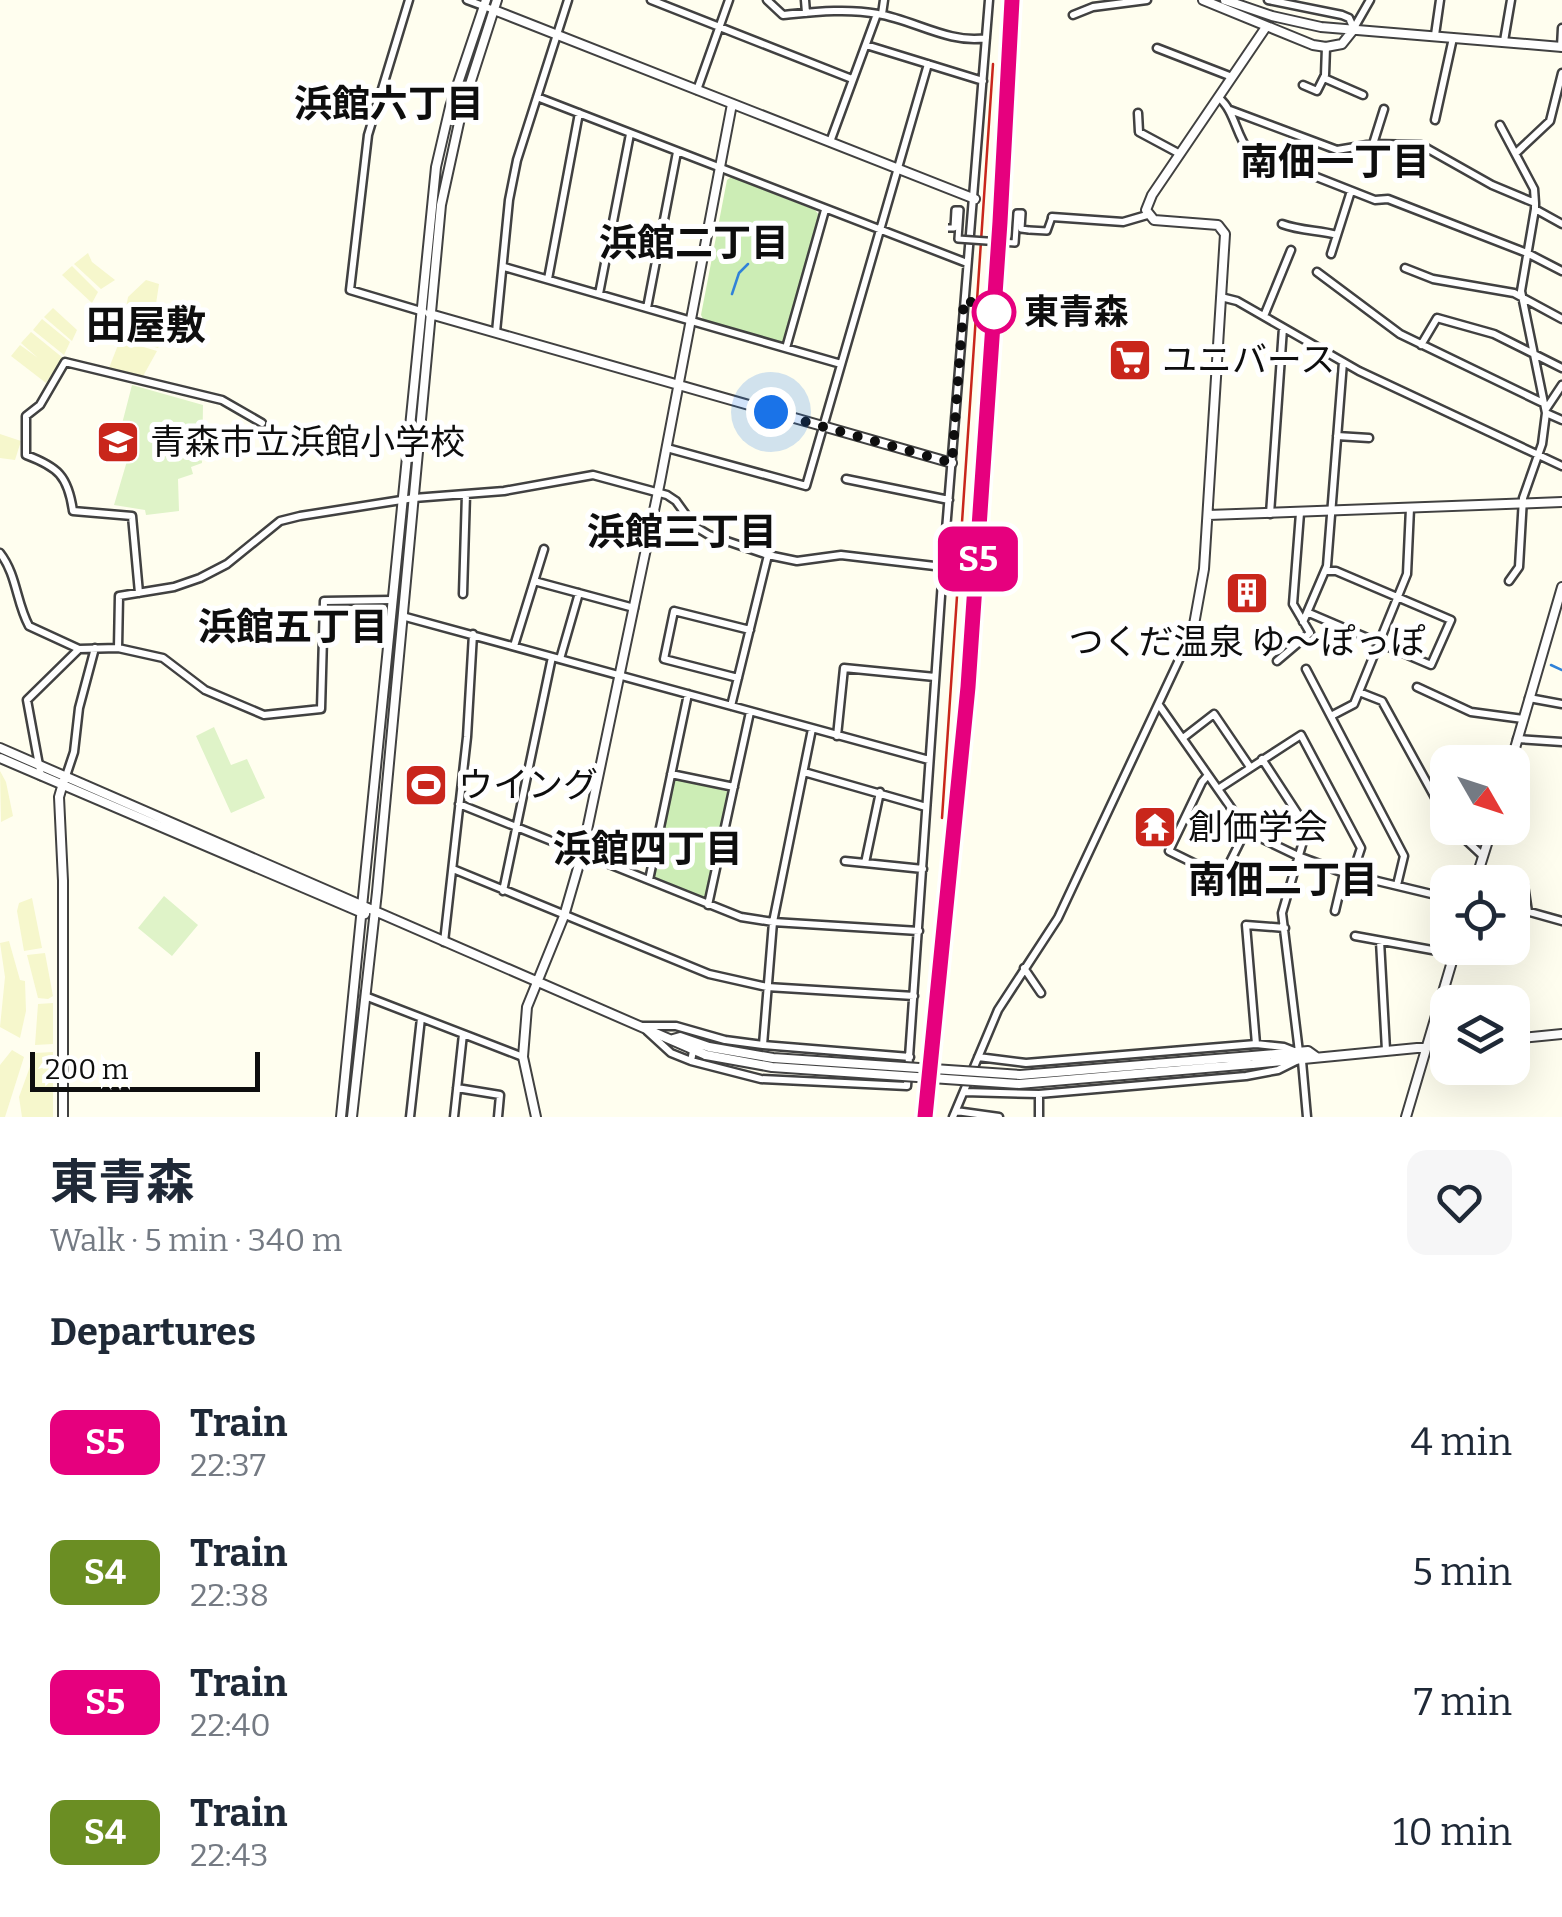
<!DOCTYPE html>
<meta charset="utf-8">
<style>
body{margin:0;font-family:Bitter,"Noto Sans JP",serif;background:#f6f6f7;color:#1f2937;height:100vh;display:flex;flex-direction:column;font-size:38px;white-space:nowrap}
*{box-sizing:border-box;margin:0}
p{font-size:32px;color:#747a83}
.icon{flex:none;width:55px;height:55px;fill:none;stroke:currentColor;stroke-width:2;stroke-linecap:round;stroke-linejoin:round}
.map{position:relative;height:1117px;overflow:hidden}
.drawer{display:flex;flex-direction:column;background:#fff;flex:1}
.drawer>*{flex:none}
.badge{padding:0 20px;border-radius:15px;font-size:35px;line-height:65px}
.needle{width:65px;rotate:129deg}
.controls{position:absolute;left:1430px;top:745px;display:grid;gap:20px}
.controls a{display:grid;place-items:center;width:100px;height:100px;border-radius:20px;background:#fff;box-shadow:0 10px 40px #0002;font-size:50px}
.scale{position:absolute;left:30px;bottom:25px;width:230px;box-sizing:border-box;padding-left:10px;border:5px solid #0e0e0e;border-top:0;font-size:28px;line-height:35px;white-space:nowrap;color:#0e0e0e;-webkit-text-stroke:8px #fff;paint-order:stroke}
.you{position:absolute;width:50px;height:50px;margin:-25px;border:8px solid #fff;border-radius:50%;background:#1a73e8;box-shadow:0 0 0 15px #1a73e833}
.map>.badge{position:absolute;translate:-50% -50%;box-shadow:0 0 0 5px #fff}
h2{padding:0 50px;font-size:38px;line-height:90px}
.round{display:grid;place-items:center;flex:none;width:105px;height:105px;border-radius:20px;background:#f6f6f7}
.headline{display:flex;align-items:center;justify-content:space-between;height:170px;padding:0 50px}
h1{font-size:48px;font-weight:700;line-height:75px}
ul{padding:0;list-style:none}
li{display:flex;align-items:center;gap:30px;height:130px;padding:0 50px}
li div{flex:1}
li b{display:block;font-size:38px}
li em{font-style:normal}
li .badge{min-width:110px;font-weight:700;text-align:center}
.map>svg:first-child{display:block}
</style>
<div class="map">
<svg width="1562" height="1117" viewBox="0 0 1562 1117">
<rect width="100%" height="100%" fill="#fffeef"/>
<path fill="#f6f7cc" d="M88,253L92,262L115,280L101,289L74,264Z
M72,266L98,292L92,303L62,275Z
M146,280L159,284L154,317L126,308L128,297Z
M53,308L77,330L72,341L44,317Z
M126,311L168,324L170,329L158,348L118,336Z
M42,319L70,342L64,355L33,330Z
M31,332L63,358L46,383L11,356L20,345L38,358L21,343Z
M120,340L157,351L142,378L109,368Z
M0,434L21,441L15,460L0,458Z
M0,771L6,782L13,816L1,822Z
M32,898L42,948L24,951L17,911L19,903Z
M9,941L20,980L25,981L26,1011L20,1038L0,1027L5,977L0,943Z
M45,953L53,996L48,999L38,998L27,955Z
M53,1003V1044L35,1045L38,1004Z
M12,1050L24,1057L5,1117H0V1065Z
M53,1052V1117H22L19,1097L35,1053Z"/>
<path fill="#ccedb5" d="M731,177L815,210L819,215L785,341L780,344L704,321L701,315L727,180Z
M677,778L729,792L707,896L703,899L655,879L654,875L673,781Z"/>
<path fill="#dff3c8" d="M132,385L203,405L202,463L191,467L193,474L178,479L179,511L146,515L145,510L114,505L127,461L115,451Z
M214,727L231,765L247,759L265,798L231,813L196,736Z
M164,896L198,925L172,956L138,928Z"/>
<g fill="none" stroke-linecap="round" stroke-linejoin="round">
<path stroke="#3082d8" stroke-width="2.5" d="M732,294L739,273L748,264
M1551,665L1562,670"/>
<g stroke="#414141" stroke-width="10">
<path id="pedestrian" d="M1029,230L1047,231L1052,217"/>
</g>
<g stroke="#414141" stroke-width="11">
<path id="minor" d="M409,0L368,135L350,290L424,312
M467,0L494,10
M651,0L852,79
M767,0L783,15C814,12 847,8 878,14C914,20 949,44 986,38
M805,0L806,13
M1268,0L1342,15L1349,18L1354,29
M882,14L884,0
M1073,15L1093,7L1147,0
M1354,28L1370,0
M1435,35L1440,0
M1504,41L1511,0
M866,45L983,81
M1561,47L1562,28
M1157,48L1232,77
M1324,78L1363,95
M1303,85L1317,91L1325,75L1326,47
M697,90L729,0
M537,97L967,263
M1219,98C1234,110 1236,134 1248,150L1375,200L1388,199L1527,253L1562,271
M1230,110L1337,150L1373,144L1421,145L1492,185L1535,203V209L1562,224
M1138,113L1139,132L1180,154
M1435,120L1453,38
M1500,125L1534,189L1535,203
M830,142L877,14
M1373,144L1384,109
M1516,153L1550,121L1562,73
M1052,217L1123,222L1147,215
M1282,224C1301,231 1318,230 1337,235
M1331,254L1351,191
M504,267L841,364
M1405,268L1433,279L1514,293L1562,319
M1317,272L1400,334L1541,402
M548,279L579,113
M599,294L630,134
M1221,297L1237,301L1359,371L1562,466
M647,308L677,152
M1264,316L1291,250
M496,332L509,200L517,160L568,0
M1421,345L1437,318L1494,334L1562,368
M786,348L825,210
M1546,409L1562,385
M1546,413L1562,420
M1337,436L1369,438
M667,448L806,486L928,64
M846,479L949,500
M1270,514L1283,328
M0,553C17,575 16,602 29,626L79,649L118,648L119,596L174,587L200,578L227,564L280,521L300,516L414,498L504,491L593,475L667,495L676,501L694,526L709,535L768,555L797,561L841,555L943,567
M534,581L634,608
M1509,581L1519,567L1523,498L1542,444L1546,413L1521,291L1535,209
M139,593L132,516L73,511C68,476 58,467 26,455V416L40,405L65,362L222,400L262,423
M463,594L466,494
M1309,613L1431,665L1451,620L1336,571H1326
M402,616L929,760
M1303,622L1327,566L1343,362
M514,646L544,549
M118,648L163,658L205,690L264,715L321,709L324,601L392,600
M560,659L579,593
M1277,661L1310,633L1293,604L1300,513
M1306,669L1404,856L1397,885
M738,678L664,659L674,611L750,630
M1417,687L1471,712L1523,719
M1359,692L1382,701L1448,821
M1529,698L1562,704
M1159,705L1248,832L1298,856L1344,873L1448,898
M731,706L768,555
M1331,716L1354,704L1407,574L1410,508
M812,729L773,922L763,1045L910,1057
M837,736L844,668L935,677
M1183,738L1214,714L1250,767
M1517,739L1562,742
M1262,759L1307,828L1282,913L1299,1052
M804,772L926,807
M671,774L734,787
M1208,775L1202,782L1169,851L1222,877
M41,776L27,700L79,649
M66,776L74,752L79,708L95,648
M1218,789L1301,735L1361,848L1352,875
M880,792L865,863L923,869
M459,804L741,917L773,922L919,931
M1453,828L1483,856
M845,861L865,863
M453,869L709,974L767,987L914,996
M649,880L688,694
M1524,885L1528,912
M1217,888L1246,830
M503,891L552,657
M708,905L750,712
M1512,907L1562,921
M1335,911L1344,873
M1355,936L1454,954
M1380,941L1386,1050
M444,942L467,737L473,634
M1024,968L1041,993
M365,996L523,1057
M642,1026H676L725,1040L763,1045
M647,1031L671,1053L691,1061
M1256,1044L1246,925L1285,928
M693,1051L691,1061L761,1079L907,1086L943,567L989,0
M978,1057L1026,1063L1256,1044L1284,1047L1294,1051
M1302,1061L1307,1117
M457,1088L500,1095L498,1117
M964,1092L1039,1094L1246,1076L1278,1070L1296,1061
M956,1111L999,1117
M410,1117L421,1018
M454,1117L463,1034
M953,1117L998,1010L1058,918L1193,630
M1039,1117V1094"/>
</g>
<g stroke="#414141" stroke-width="12">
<path id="tertiary" d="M1203,0L1313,45L1326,47L1342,44L1354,29
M1225,0L1272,16L1321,27L1562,47
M494,10L975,199
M430,314L952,463
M1208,515L1562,502
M1193,630L1204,569L1225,234L1218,225L1154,220L1146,210L1152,195L1266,27
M0,748L706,1055
M0,758L365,914
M1511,762L1562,587
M1475,882L1492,828
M673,1039L680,1037L709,1047
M1512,1039L1562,1034
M1252,1056L1308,1051L1315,1056
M1252,1064L1448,1045
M63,1117V881L59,797L64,780
M341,1117L436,167L450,107L486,0
M352,1117L377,892L441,205L462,109L497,0
M536,1117L523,1057L527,1007L564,916L582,854L660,482L732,104
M1406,1117L1456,948"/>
</g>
<use href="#pedestrian" stroke="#fff" stroke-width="5"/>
<use href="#minor" stroke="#fff" stroke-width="6"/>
<use href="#tertiary" stroke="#fff" stroke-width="8"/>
<path stroke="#c9261b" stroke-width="2.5" d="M942,818L993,64
M925,1117L968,687L1000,222L1011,0"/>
<g stroke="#414141" stroke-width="10" stroke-linecap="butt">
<path id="pedestrian-bridge" d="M948,228H954L955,210H960L958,239L1015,243L1017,213H1022L1021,229L1029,230"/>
</g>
<g stroke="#414141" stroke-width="12" stroke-linecap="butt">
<path id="tertiary-bridge" d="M709,1047L773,1058L1020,1075L1252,1056
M706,1055L772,1067L1019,1084L1252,1064"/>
</g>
<use href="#pedestrian-bridge" stroke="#fff" stroke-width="5"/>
<use href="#tertiary-bridge" stroke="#fff" stroke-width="8"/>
</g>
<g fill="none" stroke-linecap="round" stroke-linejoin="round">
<g stroke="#fff" stroke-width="22">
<path id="line" d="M925,1117L968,687L1000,222L1012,0"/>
</g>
<use href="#line" stroke="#e6007e" stroke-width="15"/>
<path stroke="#0e0e0e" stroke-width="10" stroke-dasharray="0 18" d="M771,412L952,463L964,299L994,312"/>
</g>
<defs>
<g id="supermarket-square" transform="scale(2.25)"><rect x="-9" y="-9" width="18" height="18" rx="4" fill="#c9261b" stroke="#fff"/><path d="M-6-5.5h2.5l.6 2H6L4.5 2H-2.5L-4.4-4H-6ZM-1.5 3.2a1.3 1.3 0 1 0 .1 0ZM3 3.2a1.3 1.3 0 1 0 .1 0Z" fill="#fff"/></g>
<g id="school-square" transform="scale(2.25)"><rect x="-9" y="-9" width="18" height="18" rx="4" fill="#c9261b" stroke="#fff"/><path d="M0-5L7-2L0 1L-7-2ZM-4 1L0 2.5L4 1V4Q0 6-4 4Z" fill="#fff"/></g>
<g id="building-square" transform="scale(2.25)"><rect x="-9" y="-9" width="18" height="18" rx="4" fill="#c9261b" stroke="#fff"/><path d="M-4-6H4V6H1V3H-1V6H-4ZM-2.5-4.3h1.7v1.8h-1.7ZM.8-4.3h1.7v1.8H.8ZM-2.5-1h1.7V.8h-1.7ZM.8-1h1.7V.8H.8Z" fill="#fff"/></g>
<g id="stadium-square" transform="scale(2.25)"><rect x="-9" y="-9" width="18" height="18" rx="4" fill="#c9261b" stroke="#fff"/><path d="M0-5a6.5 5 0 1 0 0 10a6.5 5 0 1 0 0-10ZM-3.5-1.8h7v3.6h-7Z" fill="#fff"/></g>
<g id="temple-square" transform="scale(2.25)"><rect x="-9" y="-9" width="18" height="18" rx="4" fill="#c9261b" stroke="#fff"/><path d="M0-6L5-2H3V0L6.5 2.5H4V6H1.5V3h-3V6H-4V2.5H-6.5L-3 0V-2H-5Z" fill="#fff"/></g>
</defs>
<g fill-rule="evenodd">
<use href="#supermarket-square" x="1130" y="360"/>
<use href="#school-square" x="118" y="442"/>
<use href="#building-square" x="1247" y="593"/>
<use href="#stadium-square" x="426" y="785"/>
<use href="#temple-square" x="1155" y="827"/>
</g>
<circle fill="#fff" stroke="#e6007e" stroke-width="5" cx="994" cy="312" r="20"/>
<g text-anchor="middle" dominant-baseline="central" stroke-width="10" stroke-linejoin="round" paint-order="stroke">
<g font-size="35" font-weight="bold" fill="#0e0e0e" stroke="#fff" text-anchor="start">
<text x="1024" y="312">東青森</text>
</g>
<g font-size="35" fill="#0e0e0e" stroke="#fff" text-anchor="start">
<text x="1162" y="360">ユニバース</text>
<text x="150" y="442">青森市立浜館小学校</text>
<text x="1247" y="642" text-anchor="middle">つくだ温泉 ゆ～ぽっぽ</text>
<text x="458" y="785">ウイング</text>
<text x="1188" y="827">創価学会</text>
</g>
<g font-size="38" font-weight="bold" fill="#0e0e0e" stroke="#fff">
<text x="389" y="104">浜館六丁目</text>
<text x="1335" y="162">南佃一丁目</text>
<text x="694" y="243">浜館二丁目</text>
<text x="682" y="532">浜館三丁目</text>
<text x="293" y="627">浜館五丁目</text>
<text x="648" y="849">浜館四丁目</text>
<text x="1283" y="880">南佃二丁目</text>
</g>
<g font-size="40" font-weight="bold" fill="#0e0e0e" stroke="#fff">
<text x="146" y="326">田屋敷</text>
</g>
</g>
</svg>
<div class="controls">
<a><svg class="needle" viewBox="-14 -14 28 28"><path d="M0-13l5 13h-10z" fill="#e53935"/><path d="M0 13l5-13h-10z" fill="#747a83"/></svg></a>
<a><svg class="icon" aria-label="locate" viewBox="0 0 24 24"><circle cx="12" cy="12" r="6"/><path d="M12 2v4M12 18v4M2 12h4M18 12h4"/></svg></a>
<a><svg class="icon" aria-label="layers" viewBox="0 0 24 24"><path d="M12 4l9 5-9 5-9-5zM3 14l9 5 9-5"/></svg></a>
</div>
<div class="scale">200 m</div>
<div class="you" style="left:771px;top:412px"></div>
<b class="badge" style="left:978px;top:559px;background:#e6007e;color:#fff">S5</b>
</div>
<section class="drawer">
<div class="headline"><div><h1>東青森</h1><p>Walk · 5 min · 340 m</p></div><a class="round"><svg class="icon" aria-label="heart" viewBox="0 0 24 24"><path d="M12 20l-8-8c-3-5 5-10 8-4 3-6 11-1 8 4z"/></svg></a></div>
<h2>Departures</h2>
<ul>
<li><span class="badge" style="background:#e6007e;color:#fff">S5</span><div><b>Train</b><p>22:37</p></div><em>4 min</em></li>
<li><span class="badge" style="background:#6b8e23;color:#fff">S4</span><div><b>Train</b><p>22:38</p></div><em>5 min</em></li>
<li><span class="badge" style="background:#e6007e;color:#fff">S5</span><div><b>Train</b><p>22:40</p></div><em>7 min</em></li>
<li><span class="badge" style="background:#6b8e23;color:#fff">S4</span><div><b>Train</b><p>22:43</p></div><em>10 min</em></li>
</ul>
</section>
